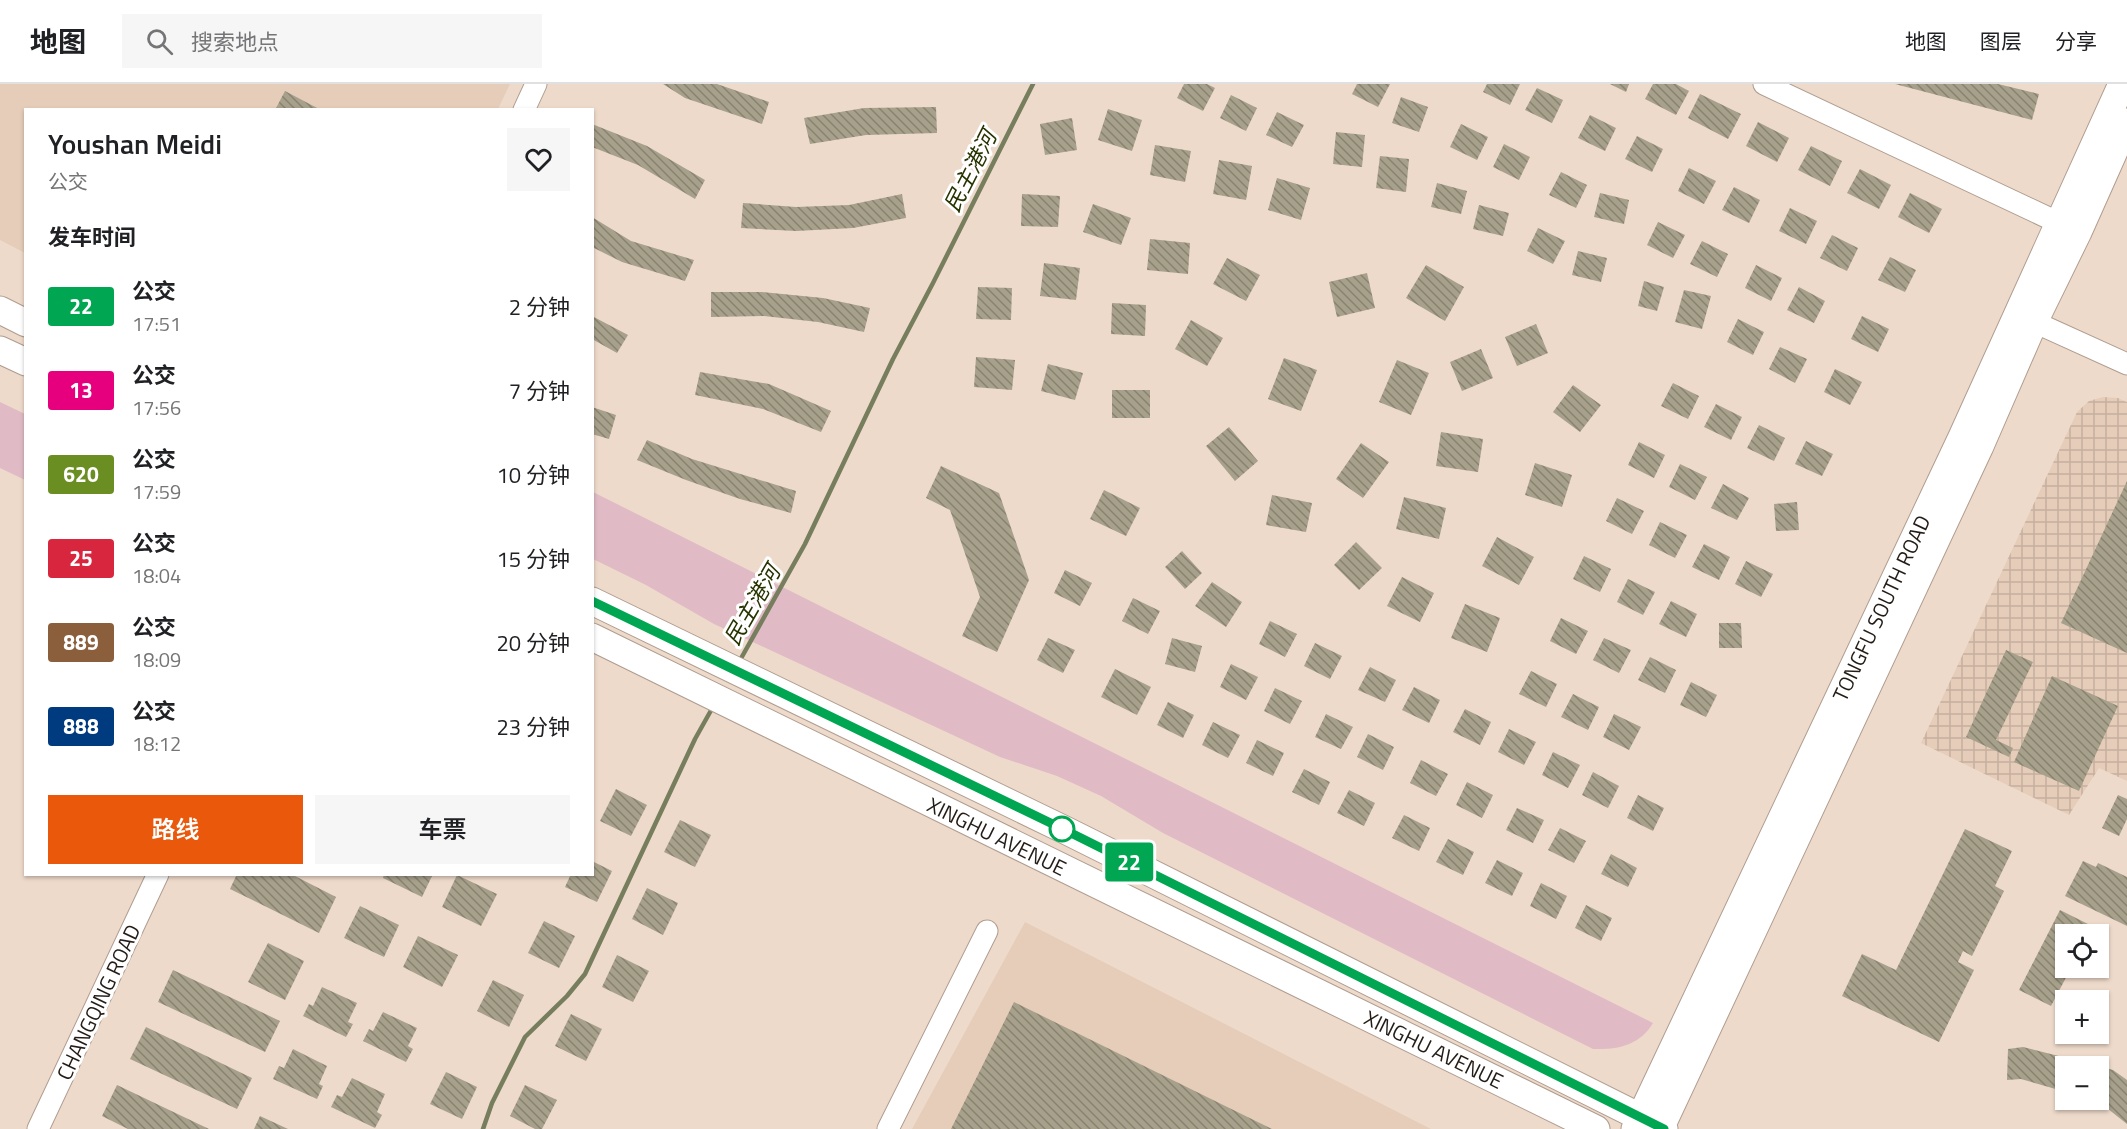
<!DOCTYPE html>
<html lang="zh">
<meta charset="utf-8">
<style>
body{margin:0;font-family:"Titillium Web","Noto Sans SC",sans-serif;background:#f6f6f6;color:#202124;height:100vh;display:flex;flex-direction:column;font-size:22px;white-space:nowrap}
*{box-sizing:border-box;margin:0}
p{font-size:20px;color:#757577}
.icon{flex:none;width:33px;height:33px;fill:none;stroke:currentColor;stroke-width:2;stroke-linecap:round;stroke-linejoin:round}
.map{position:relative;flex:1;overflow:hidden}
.side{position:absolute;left:24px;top:24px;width:570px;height:768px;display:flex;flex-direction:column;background:#fff;border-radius:0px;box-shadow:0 2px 4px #0004}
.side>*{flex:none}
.badge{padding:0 12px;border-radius:4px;font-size:21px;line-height:39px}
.controls{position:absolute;left:2055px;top:840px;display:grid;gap:12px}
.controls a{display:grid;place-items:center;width:54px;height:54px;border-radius:0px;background:#fff;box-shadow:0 2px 4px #0004;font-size:30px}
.map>.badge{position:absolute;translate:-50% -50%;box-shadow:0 0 0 3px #fff}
h2{padding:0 24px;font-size:22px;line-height:54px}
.round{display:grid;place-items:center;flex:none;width:63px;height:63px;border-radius:0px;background:#f6f6f6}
.overview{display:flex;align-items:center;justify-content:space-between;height:102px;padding:0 24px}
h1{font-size:28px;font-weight:600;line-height:45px}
.cta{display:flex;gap:12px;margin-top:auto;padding:12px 24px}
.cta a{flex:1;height:69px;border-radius:0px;background:#ea580c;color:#fff;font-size:24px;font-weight:600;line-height:69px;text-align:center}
.cta a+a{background:#f6f6f6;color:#202124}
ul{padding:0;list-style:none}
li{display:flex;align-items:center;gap:18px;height:84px;padding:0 24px}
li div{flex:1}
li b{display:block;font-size:22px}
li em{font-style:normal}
li .badge{min-width:66px;font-weight:700;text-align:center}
header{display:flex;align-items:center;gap:36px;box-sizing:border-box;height:84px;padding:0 30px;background:#fff;border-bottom:2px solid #e0e0e0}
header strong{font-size:28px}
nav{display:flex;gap:33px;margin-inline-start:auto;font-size:21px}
.search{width:420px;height:54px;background:#f6f6f6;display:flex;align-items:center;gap:15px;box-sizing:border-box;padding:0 21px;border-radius:0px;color:#757577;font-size:22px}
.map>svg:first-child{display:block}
</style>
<header>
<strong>地图</strong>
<div class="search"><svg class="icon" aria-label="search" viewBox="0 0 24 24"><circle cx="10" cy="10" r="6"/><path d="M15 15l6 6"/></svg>搜索地点</div>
<nav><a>地图</a><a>图层</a><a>分享</a></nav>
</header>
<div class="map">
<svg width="2127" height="1045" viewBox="0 0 2127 1045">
<defs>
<pattern id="industrial-grid" width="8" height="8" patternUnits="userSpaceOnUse" patternTransform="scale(1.5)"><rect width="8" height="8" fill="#e6cdb9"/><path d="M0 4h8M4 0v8" fill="none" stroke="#c5af9e"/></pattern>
<pattern id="building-back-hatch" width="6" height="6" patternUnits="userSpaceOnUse" patternTransform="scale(1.5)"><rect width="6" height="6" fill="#a7a18c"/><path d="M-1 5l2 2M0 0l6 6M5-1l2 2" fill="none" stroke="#888271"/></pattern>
</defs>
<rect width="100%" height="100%" fill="#eedacb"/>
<path fill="#e6cdb9" d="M0,0H510L498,25L26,26L25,169L0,156Z
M1025,838L1431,1045H912Z"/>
<path fill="url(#industrial-grid)" d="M2103,313L2118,314L2127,318V697L2099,684L2069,731L1921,659L2077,328L2089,317Z"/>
<path fill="#e0bbc6" d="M0,318L25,330V396L0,384Z
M593,408L1653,939C1640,961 1618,966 1593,965L1163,749L1101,712L1057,692L1000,673L714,540L646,501L593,475Z"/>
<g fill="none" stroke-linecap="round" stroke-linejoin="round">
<path stroke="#767e5d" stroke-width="4.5" d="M739,578L805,460L893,275L933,199L1033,0
M483,1045L492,1019L525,953L567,912L585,890L695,655L714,621"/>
</g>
<path fill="url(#building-back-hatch)" d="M663,0H717L769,18L762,40L685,14Z
M1184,0H1207L1215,4L1203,27L1177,14Z
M1357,0H1390L1378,23L1352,10Z
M1487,0H1520L1510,21L1483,8Z
M1610,0H1629L1626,8Z
M1653,0H1676L1689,7L1676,31L1645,15Z
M1895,0H1998L2039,10L2032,36Z
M1537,4L1563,16L1552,39L1525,26Z
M285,7L321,26H275Z
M1700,10L1741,30L1728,55L1688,34Z
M1231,11L1257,24L1246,47L1220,34Z
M1401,13L1428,23L1419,48L1392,39Z
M936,23L937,49L866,51L810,60L804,34L864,24Z
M1108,25L1142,36L1132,67L1098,56Z
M1277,28L1304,41L1292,63L1266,51Z
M1590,31L1616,44L1605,67L1578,54Z
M1072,34L1077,66L1045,71L1040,40Z
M1758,38L1789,54L1777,78L1746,62Z
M592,40L647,62L705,96L695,115L638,81L592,63Z
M1461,40L1488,53L1477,76L1450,63Z
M1336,48L1365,51L1362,83L1333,80Z
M1637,52L1663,65L1652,88L1625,75Z
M1504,60L1530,73L1519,96L1493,83Z
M1155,61L1191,67L1185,98L1150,91Z
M1811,62L1842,77L1830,102L1798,86Z
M1380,72L1409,75L1406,108L1376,104Z
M1219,76L1252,82L1246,116L1213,110Z
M1689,84L1716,97L1704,120L1678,107Z
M1860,85L1891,101L1879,125L1847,109Z
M1561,88L1587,101L1576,124L1549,111Z
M1277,94L1310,104L1301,136L1268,126Z
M1437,99L1467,107L1461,130L1431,123Z
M1734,103L1760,116L1749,139L1722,126Z
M1600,109L1629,116L1624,140L1594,133Z
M1910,109L1942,125L1929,149L1898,133Z
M902,110L906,134L853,144L796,147L741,144L743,119L796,123L849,121Z
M1022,110L1060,112L1058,143L1021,142Z
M1093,120L1131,134L1121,161L1083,148Z
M1479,121L1509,129L1503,152L1473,145Z
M1790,124L1817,137L1806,160L1779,147Z
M592,133L631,157L694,176L685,197L622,178L592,163Z
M1658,138L1685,151L1673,174L1647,161Z
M1538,144L1565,157L1553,180L1527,167Z
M1832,151L1858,164L1847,187L1820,174Z
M1150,155L1190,159L1188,190L1147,186Z
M1702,157L1728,170L1717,193L1690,180Z
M1578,167L1607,174L1601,198L1572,191Z
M1890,173L1916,186L1905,208L1878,196Z
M1227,174L1260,191L1246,217L1213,200Z
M1044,179L1080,184L1076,216L1040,212Z
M1426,181L1464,203L1445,237L1406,214Z
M1756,181L1782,194L1771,217L1745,204Z
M1367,189L1375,224L1337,233L1329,198Z
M1644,197L1664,203L1657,227L1638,222Z
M978,203L1012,204L1011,236L976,235Z
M1799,203L1825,217L1814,239L1787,226Z
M1684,206L1711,212L1702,245L1675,238Z
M711,208H762L823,214L870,224L864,248L818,238L764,232L711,233Z
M1112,219L1146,221L1145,252L1111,250Z
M592,232L628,251L617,269L592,255Z
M1862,232L1889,245L1878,268L1851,255Z
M1738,235L1764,248L1753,271L1727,258Z
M1191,236L1223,254L1207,282L1175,265Z
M1536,240L1548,269L1517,282L1505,253Z
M1780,263L1807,275L1795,299L1769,285Z
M1481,265L1493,294L1462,307L1450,278Z
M976,273L1015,276L1012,306L974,303Z
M1284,274L1317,286L1301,327L1268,315Z
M1397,276L1429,289L1411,331L1379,318Z
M1048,280L1083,289L1075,316L1041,307Z
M1835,285L1862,298L1850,321L1824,308Z
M700,288L769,300L831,327L821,348L763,325L695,311Z
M1673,299L1699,312L1688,335L1661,322Z
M1573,301L1601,321L1580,348L1553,328Z
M1112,306H1150V334H1112Z
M1716,320L1742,333L1731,356L1704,343Z
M592,323L616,331L609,355L592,350Z
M1759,341L1785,354L1774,377L1747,364Z
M1229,343L1258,377L1235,397L1206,362Z
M1441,348L1483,355L1478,388L1436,382Z
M647,356L692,375L796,407L791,429L740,415L686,396L637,376Z
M1806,357L1833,370L1822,392L1795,380Z
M1639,358L1665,371L1654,394L1628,381Z
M1361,359L1389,378L1363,414L1336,395Z
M1535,379L1572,391L1562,423L1525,411Z
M1680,380L1707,393L1695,416L1669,403Z
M941,382L999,409L1029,496L997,568L962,552L980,513L950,426L926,414Z
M2127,397V569L2061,539Z
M1723,400L1749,414L1737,436L1711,424Z
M1104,406L1140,424L1126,452L1090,435Z
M1272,411L1312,419L1306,448L1266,441Z
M1404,413L1446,424L1439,455L1396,445Z
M1617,414L1644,427L1632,450L1606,437Z
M1797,418L1799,446L1776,447L1774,420Z
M1660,438L1687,451L1675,474L1649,461Z
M1497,453L1534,473L1519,501L1482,482Z
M1356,458L1382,484L1359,506L1334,481Z
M1704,460L1730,473L1719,496L1692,483Z
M1182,467L1202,489L1185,505L1165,483Z
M1584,472L1611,485L1600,508L1573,495Z
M1746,477L1773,490L1761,513L1735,500Z
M1065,486L1092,499L1080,522L1054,509Z
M1402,493L1434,509L1420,538L1387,522Z
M1628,495L1655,508L1643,531L1617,518Z
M1212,498L1242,518L1226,543L1195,522Z
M1133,514L1160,527L1148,550L1122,537Z
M1671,517L1697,530L1686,553L1659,540Z
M1465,520L1500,534L1487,568L1451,554Z
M1561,534L1588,547L1576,570L1550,557Z
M1270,537L1297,550L1285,573L1259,560Z
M1719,539H1741L1742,564H1719Z
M1048,554L1075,566L1063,589L1037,576Z
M1172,554L1202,562L1195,588L1165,580Z
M1604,554L1631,566L1619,589L1593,576Z
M1315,559L1342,572L1330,595L1304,582Z
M2006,566L2033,578L1996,656L2013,664L2009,673L1966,653Z
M1650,573L1676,586L1665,609L1638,596Z
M1231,580L1258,593L1246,616L1220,603Z
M1370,583L1396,596L1385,618L1358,606Z
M1115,585L1151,603L1137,631L1101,613Z
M1531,587L1557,600L1546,623L1519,610Z
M2052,592L2118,622L2079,707L2014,678Z
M1691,598L1717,611L1706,633L1680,621Z
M1414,603L1440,616L1429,639L1402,626Z
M1275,604L1302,617L1290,640L1264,627Z
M1573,610L1599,623L1588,646L1561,633Z
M1168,618L1194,631L1183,654L1157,641Z
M1465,625L1491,638L1480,661L1453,648Z
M1326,630L1353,643L1341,665L1315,653Z
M1614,630L1641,643L1629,666L1603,653Z
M1213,638L1240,651L1228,674L1202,661Z
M1509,645L1536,658L1524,681L1498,668Z
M1368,650L1394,663L1383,686L1357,673Z
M1257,656L1284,669L1273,692L1246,679Z
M1553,668L1580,681L1568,704L1542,691Z
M1421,676L1448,690L1436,712L1410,699Z
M1304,685L1330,698L1319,721L1292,708Z
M1593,688L1619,702L1608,724L1582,711Z
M1467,698L1493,711L1482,734L1456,721Z
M616,705L647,721L631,752L600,737Z
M1349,706L1375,719L1364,742L1337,729Z
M1638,711L1664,724L1653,747L1627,734Z
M2118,711L2127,715V735L2119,752L2102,744Z
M1517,724L1544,736L1533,759L1506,746Z
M1404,731L1430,744L1419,767L1392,754Z
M680,736L711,751L695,783L664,768Z
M1560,744L1586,757L1574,779L1548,766Z
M1965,745L2012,767L1995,802L2004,807L1972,872L1963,867L1958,878L1974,886L1939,958L1842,912L1862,870L1896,886Z
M1448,755L1474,768L1463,791L1436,778Z
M1611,770L1637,784L1628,803L1601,790Z
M1497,776L1523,789L1512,812L1485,799Z
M592,777L612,787L597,818L565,803L571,790H592Z
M2083,777L2096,783L2098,779L2127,793V842L2065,812Z
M237,790H291L336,813L319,849L230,805Z
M384,790H433L422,813L383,794Z
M457,791L497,810L481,842L442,823Z
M1541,799L1567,812L1556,835L1530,822Z
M647,804L678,819L663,851L632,835Z
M1586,821L1612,834L1601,857L1575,844Z
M360,822L399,841L384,873L344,854Z
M2060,826L2092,842L2088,850H2066V884H2071L2051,922L2019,906Z
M544,837L575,852L559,884L528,869Z
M418,852L458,871L442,903L403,883Z
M268,859L304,877L285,916L248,898Z
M617,871L649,887L633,918L602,903Z
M173,886L280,937L265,968L158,918Z
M493,896L524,911L509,943L477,927Z
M322,903L357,919L348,938L353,940L346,953L303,932L309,920L313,922Z
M1014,918L1272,1045H951Z
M383,928L417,944L408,962L413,965L406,978L363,957L369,945L373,947Z
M571,930L602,945L586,977L555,962Z
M146,943L252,994L237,1025L130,975Z
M2023,963L2098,982H2066V1008L2021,995L2007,996L2008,965Z
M293,965L327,982L319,1000L323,1002L317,1015L273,995L279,982L284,984Z
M2098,982L2113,986L2127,996V1040L2098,1017Z
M446,988L477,1003L462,1035L430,1020Z
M352,994L385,1010L377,1028L382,1031L375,1044L331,1023L337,1011L342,1013Z
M117,1001L209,1045H128L102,1032Z
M525,1001L557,1016L542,1045H535L510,1032Z
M260,1032L288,1045H254Z"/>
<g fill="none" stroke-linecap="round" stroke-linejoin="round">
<g stroke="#af9d8f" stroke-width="23">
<path id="minor" d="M1764,0L2072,145
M524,26L536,0
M2021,232L2127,280
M38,1045L158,790
M888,1045L987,847"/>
</g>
<g stroke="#af9d8f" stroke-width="29">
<path id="major" d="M0,226L26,239
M0,266L26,278
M592,517L1065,746L1664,1045
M592,553L1596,1045
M1635,1045L1962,353L2122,0
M1660,1045L1980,362L2034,238L2078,148L2127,38"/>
</g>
<use href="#minor" stroke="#fff" stroke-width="21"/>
<use href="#major" stroke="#fff" stroke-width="27"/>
</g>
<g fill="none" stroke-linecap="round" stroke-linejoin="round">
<g stroke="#fff" stroke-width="14">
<path id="line" d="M592,517L1065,746L1664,1045"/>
</g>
<use href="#line" stroke="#00a651" stroke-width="9"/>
</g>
<circle fill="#fff" stroke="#00a651" stroke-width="3" cx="1062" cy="745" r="12"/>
<g text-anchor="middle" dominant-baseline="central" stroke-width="6" stroke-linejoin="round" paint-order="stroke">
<g font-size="21" fill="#231c17" stroke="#fff">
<text transform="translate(1881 524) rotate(-65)">TONGFU SOUTH ROAD</text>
<text transform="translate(997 752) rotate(26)">XINGHU AVENUE</text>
<text transform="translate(98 918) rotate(-65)">CHANGQING ROAD</text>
<text transform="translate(1434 965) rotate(26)">XINGHU AVENUE</text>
</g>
<g font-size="22" font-style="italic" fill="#273400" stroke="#fff">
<text transform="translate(970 87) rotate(-63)">民主港河</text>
<text transform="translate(752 521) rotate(-60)">民主港河</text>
</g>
</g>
</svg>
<div class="controls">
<a><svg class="icon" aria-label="locate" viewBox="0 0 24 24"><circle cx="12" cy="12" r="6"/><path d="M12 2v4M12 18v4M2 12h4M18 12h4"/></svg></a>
<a>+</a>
<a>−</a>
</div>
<b class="badge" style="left:1129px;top:778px;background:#00a651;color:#fff">22</b>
<section class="side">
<div class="overview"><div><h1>Youshan Meidi</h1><p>公交</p></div><a class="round"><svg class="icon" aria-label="heart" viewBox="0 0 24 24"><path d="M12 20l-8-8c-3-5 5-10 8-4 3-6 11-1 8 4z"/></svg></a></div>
<h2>发车时间</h2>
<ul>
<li><span class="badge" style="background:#00a651;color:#fff">22</span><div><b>公交</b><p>17:51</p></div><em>2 分钟</em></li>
<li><span class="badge" style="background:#e6007e;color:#fff">13</span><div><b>公交</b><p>17:56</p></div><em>7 分钟</em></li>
<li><span class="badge" style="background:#6b8e23;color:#fff">620</span><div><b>公交</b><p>17:59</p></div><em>10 分钟</em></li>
<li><span class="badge" style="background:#d7263d;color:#fff">25</span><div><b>公交</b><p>18:04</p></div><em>15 分钟</em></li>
<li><span class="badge" style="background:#8b5e3c;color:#fff">889</span><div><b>公交</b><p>18:09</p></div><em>20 分钟</em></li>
<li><span class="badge" style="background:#003b80;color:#fff">888</span><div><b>公交</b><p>18:12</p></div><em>23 分钟</em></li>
</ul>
<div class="cta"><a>路线</a><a>车票</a></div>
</section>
</div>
